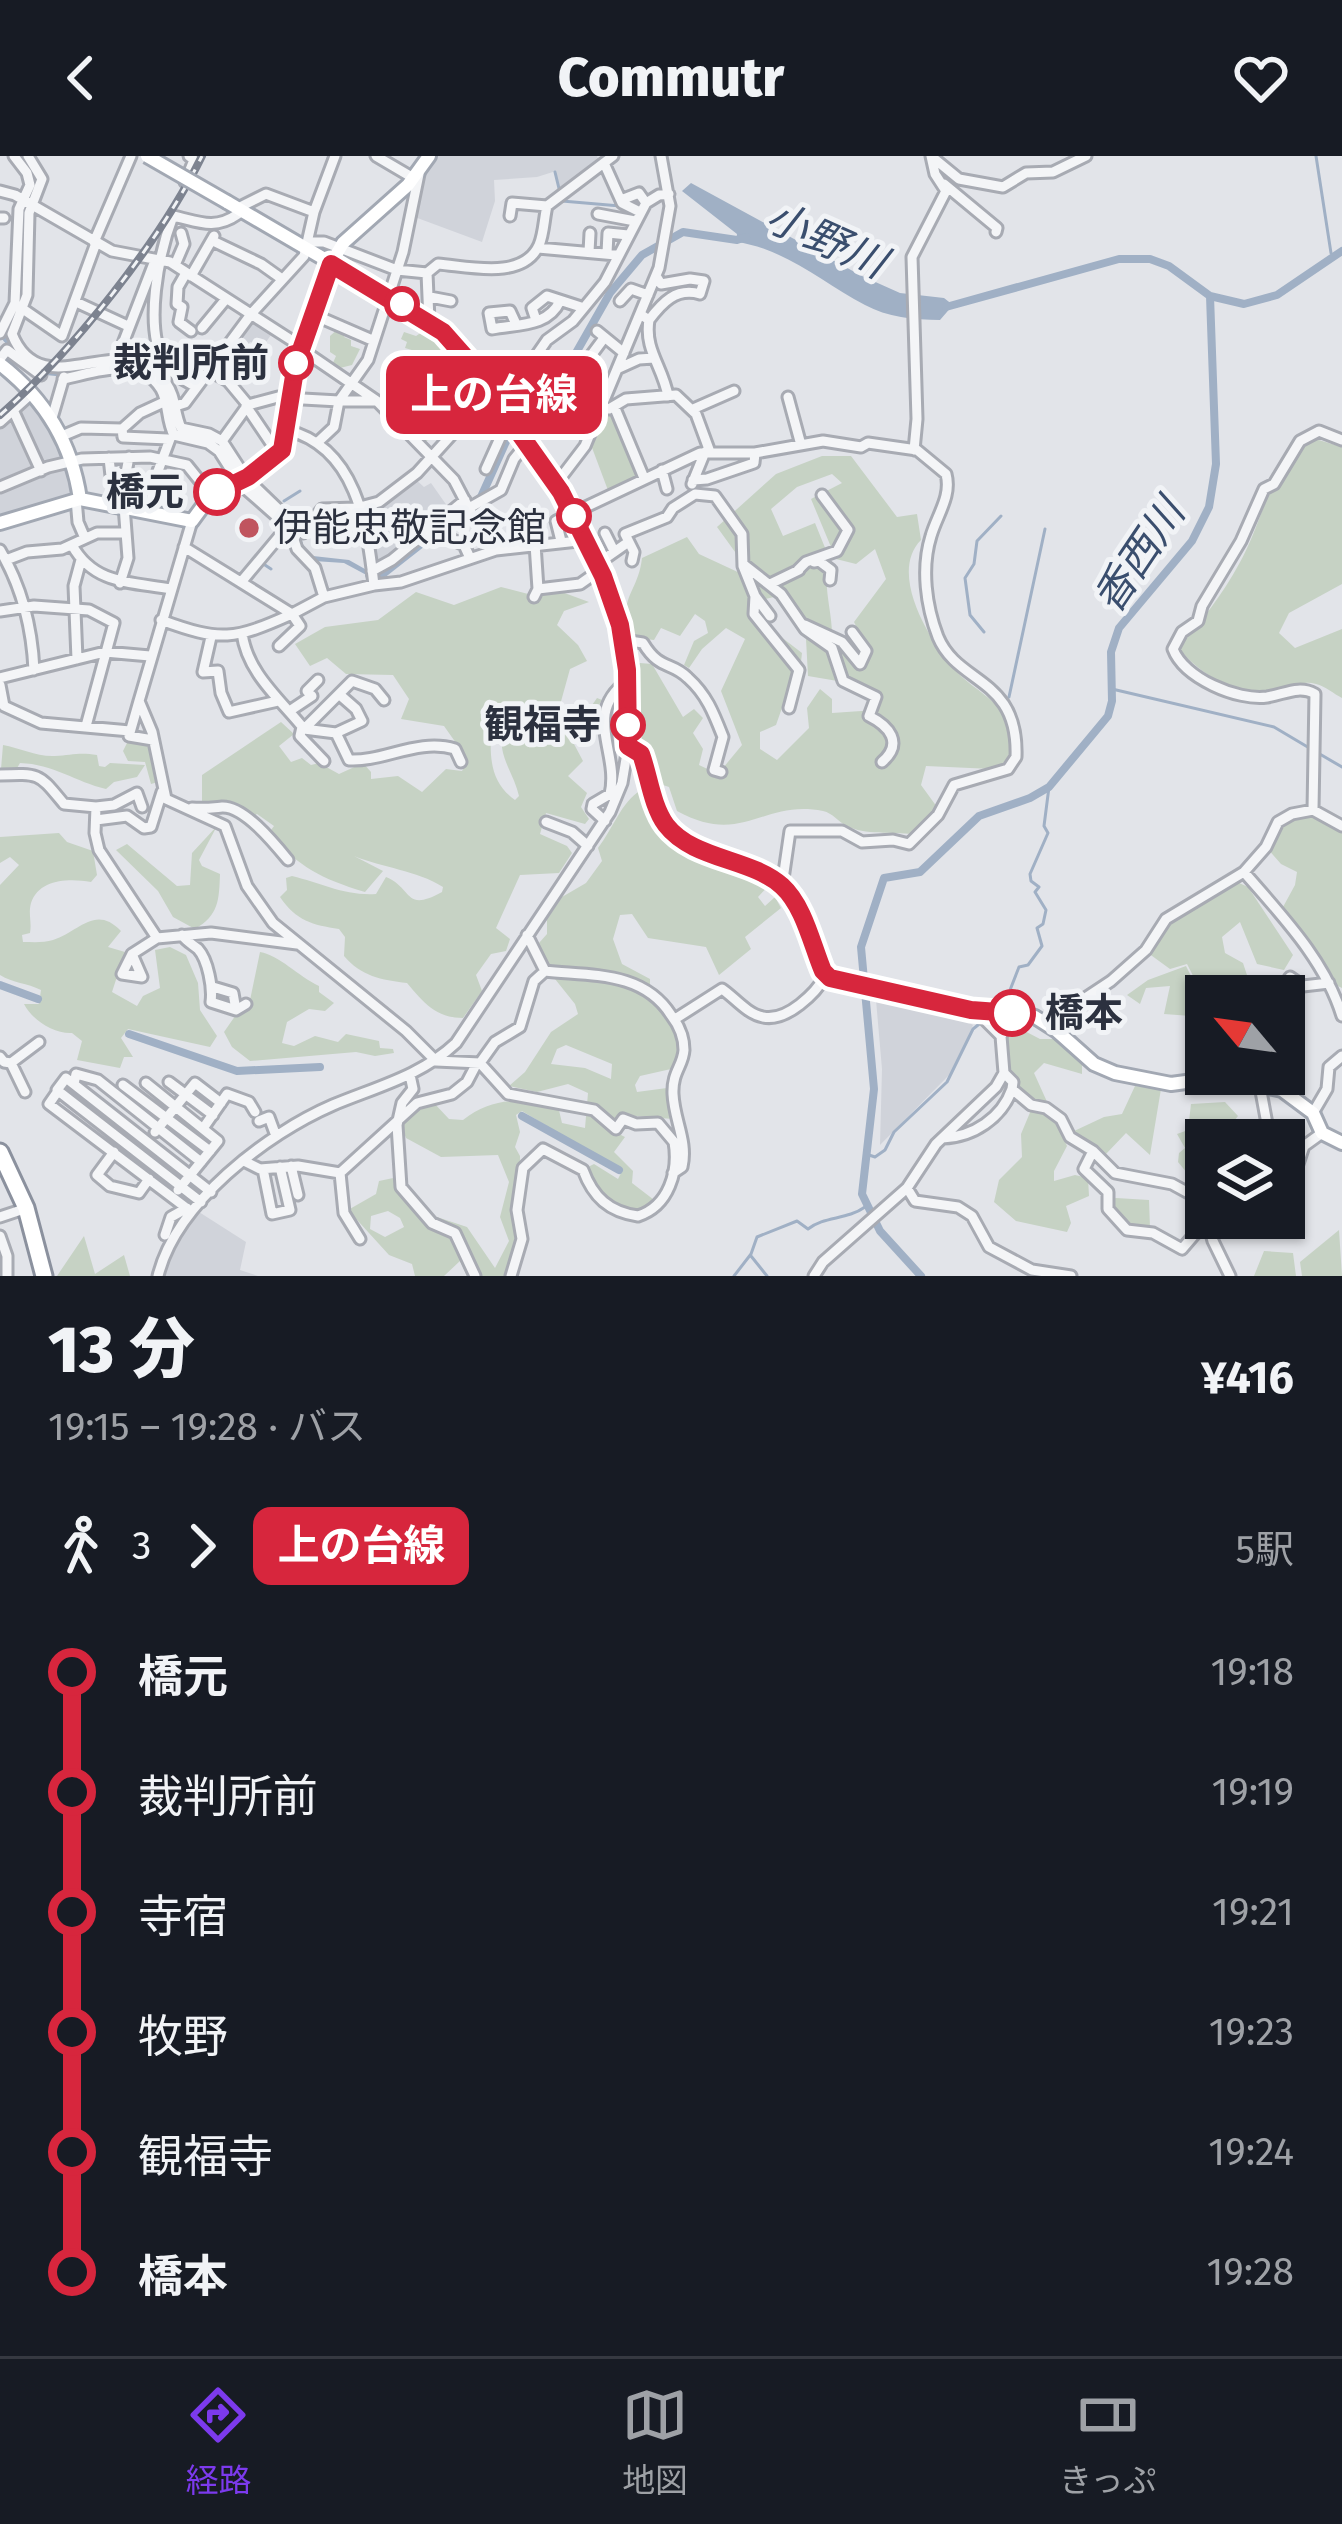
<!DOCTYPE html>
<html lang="ja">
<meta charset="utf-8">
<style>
body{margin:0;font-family:"Fira Sans","Noto Sans JP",sans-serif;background:#242831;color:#f1f3f6;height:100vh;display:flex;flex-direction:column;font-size:45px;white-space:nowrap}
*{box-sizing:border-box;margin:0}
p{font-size:39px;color:#9ea1a6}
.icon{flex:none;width:66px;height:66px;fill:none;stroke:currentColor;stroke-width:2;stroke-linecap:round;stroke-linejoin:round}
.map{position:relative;height:1120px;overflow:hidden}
.sheet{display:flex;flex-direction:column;background:#171b24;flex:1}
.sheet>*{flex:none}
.badge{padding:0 24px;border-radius:18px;font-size:42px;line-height:78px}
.needle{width:78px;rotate:299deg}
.fabs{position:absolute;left:1185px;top:819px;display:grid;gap:24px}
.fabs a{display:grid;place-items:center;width:120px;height:120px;border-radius:0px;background:#171b24;box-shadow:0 3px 9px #0004;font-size:60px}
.map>.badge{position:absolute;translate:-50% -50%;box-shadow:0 0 0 6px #fff}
.legs{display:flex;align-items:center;gap:18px;height:132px;padding:0 48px;font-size:39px}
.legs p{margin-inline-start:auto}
.headline{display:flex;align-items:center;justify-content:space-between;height:204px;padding:0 48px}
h1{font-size:66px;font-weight:800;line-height:90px}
ul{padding:0 48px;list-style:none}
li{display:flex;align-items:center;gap:42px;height:120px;font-size:45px}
li i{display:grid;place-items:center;width:18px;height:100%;margin:0 15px;background:currentColor}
li i::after{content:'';width:30px;height:30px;margin:-15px;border:9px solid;border-radius:50%;background:#171b24}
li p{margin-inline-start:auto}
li:first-child i{background:linear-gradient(#0000 50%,currentColor 0)}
li:last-child i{background:linear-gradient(currentColor 50%,#0000 0)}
header{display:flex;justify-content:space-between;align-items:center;height:156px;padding:0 48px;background:#171b24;font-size:54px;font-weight:800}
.menu{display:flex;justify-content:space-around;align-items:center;height:168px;border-top:3px solid #363941;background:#171b24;font-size:33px;color:#9ea1a6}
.menu a{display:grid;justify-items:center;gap:6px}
.menu .current{color:#7c3aed}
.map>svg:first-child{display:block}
</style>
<header><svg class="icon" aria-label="back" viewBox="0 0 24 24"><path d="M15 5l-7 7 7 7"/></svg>Commutr<svg class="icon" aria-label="heart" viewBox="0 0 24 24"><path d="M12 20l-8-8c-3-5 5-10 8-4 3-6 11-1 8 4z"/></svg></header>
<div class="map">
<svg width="1342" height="1120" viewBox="0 0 1342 1120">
<rect width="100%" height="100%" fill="#e2e4e9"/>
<path fill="#d0d3da" d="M431,0H597L601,9L561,40L556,15L537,21L494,24L495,45L482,86L412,60Z
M250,163L273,176L264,189L250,186L242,198L235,199L228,194Z
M29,241L48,261L78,338L0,364V268Z
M414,322L424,331L431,327L450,354L374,413L363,355Z
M881,840L946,854L973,869L954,914L880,989L882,913L876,844Z
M199,1056L246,1086L240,1114L258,1120H165L174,1091Z"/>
<path fill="#c6d2c4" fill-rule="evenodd" d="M431,170L452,189L453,204L449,206L453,218L460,216L464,227L472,225L468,229L484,248L473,258L475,263L451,278L440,277L421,288L411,277L445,252L438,240L435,242L433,229L408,222L411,215L407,211L415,195L405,192L407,186L401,183L404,176L416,180Z
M340,171L347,175L344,181L351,184V190L360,193L352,209L336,213L332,209L336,200L330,196V180Z
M614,253L642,318L609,337L591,289L606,255Z
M1312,282L1342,291V428L1289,457L1279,477L1295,492L1342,473V542C1334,538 1325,530 1316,528C1299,523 1286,535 1269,537C1238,542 1195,515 1178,491C1202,465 1222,439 1239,408C1265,362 1266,316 1312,282Z
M822,300H851L897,361L917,358L921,384C887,418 932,490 959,518C975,534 998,544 1007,565C1012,575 1010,591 1010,603L992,613L926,610L921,629L937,651L912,678C893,676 864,679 847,670C838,666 833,657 823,655C762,643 743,691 677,655L669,631L657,627L650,599L632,585L631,513L640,507L652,508L683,561L694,553L703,562L693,577L703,593L699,609L718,618L742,589L721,535L745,483L726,472L702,493L689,512L684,509L694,485L708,477L705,465L695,458L680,480L661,472L654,484L629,481C618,440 638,437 642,402L687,381L699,398L742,418L772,474L802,497L798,532L783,549L776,569L760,576V593L777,604L809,572L807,552L820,533L832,543V557L876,554L880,536L861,529L808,520L806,483L774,441L761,444L759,429L717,371L776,318ZM832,318L842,327L811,343L836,403L856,408L875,393L886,423L854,466L865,488L850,500L832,482C833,456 821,427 830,404L815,367L783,380L771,353L797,331Z
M501,431L532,439L559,435L589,446L564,455L557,469L578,489L587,505L570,513L560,549L542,563L514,549L493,557C490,589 485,623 515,644L519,640C513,613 490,592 509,564L572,578L597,542L602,544L574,588L583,605L568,620L587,637L581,651L589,663L585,668L546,657L540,678L567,690L572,697L559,717L520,719L496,772L510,783L506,795L491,798L476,819L482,835L463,862C436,862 423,846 407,827C381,824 361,820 344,800L345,781L339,773C313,769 296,765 280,741L287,734L286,722L292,720C321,727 345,740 376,738L386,721C413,732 404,757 442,736L443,731C416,714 383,712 354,700L383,715L365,736C319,722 302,712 268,678L274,670L257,658L252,661L242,651L213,652L202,647V619L281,566L294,578L279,590L291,606L302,602L311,609L319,607L339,618L363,607L371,616V623L398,620L422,636L446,613L462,615L468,604L444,570L401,563L409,543L393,519L346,518L327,502L310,510L295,488L325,471L378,464L416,436L454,449Z
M130,581L150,584L158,626L151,628L145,606L128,605L123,595Z
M3,589C20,592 37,601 55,600C71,599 80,596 97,599L99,610L105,611L110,607L145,609L137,621L114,626L106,633C76,626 53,608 20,607L9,626L0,625Z
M641,634L667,681L771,727L758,741L765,750L775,741L781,752L745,781L751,793L719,819L706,791L648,782L632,758L620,759L613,783L622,808L650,823V830L549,814L539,787L547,778V763L562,741L586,727L602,705L598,692C613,673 621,646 641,634Z
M1303,654L1342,670V832C1318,822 1290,778 1283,751L1295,729L1297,716L1281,708L1266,691L1273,674Z
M217,670L199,704L202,710L220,718C219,744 219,759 195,773L173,761L158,735L116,694L127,688L177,730L190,729L192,697Z
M59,677L67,686L93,695L97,719L91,726C69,722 39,723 31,747C28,758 32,766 30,777L22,779L23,786C32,786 44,787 53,784C79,776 95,748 121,775L108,791L125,796L112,836L137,850L143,840L160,832L155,794L170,791L186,799L198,827L200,854L217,880L210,891L128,873L121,882L133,901H124L120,912L77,904L82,885L72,877C54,878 32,864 24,848H39L41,834C27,827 13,827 0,819V729L19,709L10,701L0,707V681Z
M1237,726L1248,731L1293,799L1284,814L1257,808L1240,766L1222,781L1225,797L1243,807L1254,840H1206V845L1187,808L1170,813L1148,797L1167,770Z
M260,796C279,799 298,820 319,830V836L334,847L325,855L309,853L287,866L282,887L294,890L315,880L338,886L346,878L379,885L380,892L393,893L394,897L375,900L356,896L250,905L232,891L224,876L240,853L249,849Z
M1186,810L1206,850V880L1191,860L1164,858L1170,830L1146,832L1140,848L1127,839L1148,824Z
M551,818L592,820L645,833L671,866L679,893L671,913L640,920L635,929L637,936L667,932L673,963L622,959L615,976L625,981L614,996L633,1015L632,1027L658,1047L639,1058C612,1049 596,1040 586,1012L594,1008L618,1023L622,1015L522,955L516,959L520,976L515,991L520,1000L519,1085L509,1120H467L460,1105L444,1120H415L412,1108L389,1099L348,1054L376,1038L379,1025L398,1021L428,1058L467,1071L495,1112L509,1085L500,1061L509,1026L498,999L441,1001L406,982L402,971L410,958L433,946L449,963L463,964C493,940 522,943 558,950L562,967L585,972L588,937L568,928L537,936L509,930L525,916L551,876L578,858L575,848ZM566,889L612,908L611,923L585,912L551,908L557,893ZM388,1055L400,1062L404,1071L385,1081L370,1073L371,1060Z
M1011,868L1040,883H1057L1082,904V918L1044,907L1034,917L1067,990L1054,1015V1025L1075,1019L1088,1022L1089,1040L1066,1050L1071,1067L1067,1076L1016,1065L994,1046L999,1024L1022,1001L1021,978L1034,947C1009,923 995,901 1011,868Z
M1135,930L1161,933L1150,999L1126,977L1106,998L1072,976L1104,961L1122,958Z
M1225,946L1238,960L1231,969L1227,983L1195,988L1194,996L1206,1008L1199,1012L1206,1017V1040L1178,1006L1179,997L1185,992L1177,978L1188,974L1191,948Z
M1116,1042L1149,1044L1150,1072L1127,1075L1104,1045Z
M1339,1074L1342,1120H1302L1300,1106Z
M84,1080L95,1118L124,1099L130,1120H57Z
M1264,1095L1293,1097L1296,1120H1254Z"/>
<path fill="#a0b0c5" d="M691,27L862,120L900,137L944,142L953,149L940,164C914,164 887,161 865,149C823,127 784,92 736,86L737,78L682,35Z
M16,150L21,153L11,178C39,256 125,169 165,228C174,242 172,258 179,273L188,278L211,280L221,288L246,325L298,372L305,394L313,400L349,404L372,417V422L344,407L314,405L305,400L293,373L242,328L217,291L174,275L166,240L155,223L114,210L65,221L46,219L16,200L1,182Z"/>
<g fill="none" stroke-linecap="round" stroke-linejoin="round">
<path stroke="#a0b0c5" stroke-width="3" d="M1316,0L1331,97
M555,16L562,45L620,50
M1332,100V102
M606,115L628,70
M284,345L300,335
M262,407L271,413
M984,476L970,459L965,422L974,408L977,385L1001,360
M1112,533L1274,571L1311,593
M1009,541L1045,373
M1318,597L1342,611
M1003,852L1019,811L1028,809L1042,790L1037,772L1043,768L1046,754L1035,736L1039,731L1031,725L1030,718L1048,677L1044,670L1049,631
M869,999L875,1001L885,994L894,976L947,926L973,873L983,865
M751,1100L767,1120
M734,1120L751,1098L757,1081L797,1065L808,1073C824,1060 847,1064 865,1051"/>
<path stroke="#a0b0c5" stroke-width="8" d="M21,0L36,25L24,54L25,71
M20,149L25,86
M946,151L1119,103H1150L1169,110L1210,140L1244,148L1277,139L1342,95
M369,419L384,417L481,341L528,237L564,218L610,137L642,99L683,76L737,84L746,81
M0,829L38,843
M129,878L237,915L320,911
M522,960L619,1014
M921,1120L880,1075L862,1038L874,933L861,791L884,722L920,716L979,660L1030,642L1049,631L1108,560L1112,545L1111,496L1119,472L1192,385L1209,351L1216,308L1210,140"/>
<g stroke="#a8abb3" stroke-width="15">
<path id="minor" d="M28,0L42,23L29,57L27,139L12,178C42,254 125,166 166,227C176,241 174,257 181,272L209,278L222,285L246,322L303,377L322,353L356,352L379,346L417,317L455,275L480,261L520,223L547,184L573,165L605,126L646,47L659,39L669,38
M376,0L415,23
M931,0L959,23L1003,31L1026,17L1053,16L1086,0
M604,7L622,47L640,56
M185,26L194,4L189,0
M944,28L997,72L996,76
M0,35L15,39L112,95L170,106L302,191
M621,44L639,37L646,47
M242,50L266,38L314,56
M598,58L635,65
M510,60L512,47L547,50
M0,62H4
M213,85L261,108L282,123
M94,86L131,0
M309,86H324L397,114
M538,92L616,99
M589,96L590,77
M607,97L608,77L628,79
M175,109L184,88L181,77
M397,114L427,117L438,108C467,110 523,125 539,89C544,78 544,62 547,50L613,0
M186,117L178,131L177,148L182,151L179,166L191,175
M427,117L429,165
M191,120L214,80
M430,141L451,145
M620,145L631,133L648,139
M76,146L128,170
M20,151L62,180L96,87
M312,158L372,184
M640,158L649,164C662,147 676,131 700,138L704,125L690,123L661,128L656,120
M536,164L532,152L547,140L581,151
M649,164C644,194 663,211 668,240
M516,168L510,155L489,157L492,173C518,168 548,171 560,145
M202,172L226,143
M597,175L624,197
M0,177L15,147L19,53L30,29L27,17L14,0
M301,193L377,245L454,324L475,364L500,386L514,391
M0,203L7,194L41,219
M117,203L154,107
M584,209L604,182
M617,213L639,203L654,202
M210,215L228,225L248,249
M63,223C94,217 139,198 161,233C169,247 166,264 174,279L208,287L219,295L240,328L290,372L297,393L315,412L324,441L374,429C367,368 356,291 287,274
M195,230C184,224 173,219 165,208C143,172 159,97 173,60C197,65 214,75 238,58
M788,241L801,289
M303,243L339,245L334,271L318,286
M377,245H339L368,204L403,96L419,18
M246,250L279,299
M614,250L644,322
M169,252L185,247L252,157L304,100L314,56L335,0
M602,252L609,253L626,243L676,239L696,258L710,296
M693,253L734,235
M14,256L41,315
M52,262L64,221
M397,265L416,246
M0,266L31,238
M122,273L140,257L166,245
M62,280L81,272L122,273L123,281L168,283
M222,285L248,249L278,241
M914,294L917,263L912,101L946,35L935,18L931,0
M109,302L111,320L120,327L118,348
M486,313L509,262
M662,314L667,333
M693,324L707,323L754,307L755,297
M120,327H124L129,301
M556,328L585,290L659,112L670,50L661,0
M692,328L705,296
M0,331L48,311L82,303L150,301L187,309L211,339
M76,343L78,366L84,380
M469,352L501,334L514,303L527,287
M149,355L158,315L170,283
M192,365L139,545L152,576L166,643L225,670L247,730L273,767L406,875L436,905L480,907L508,938L594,954L616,973L623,963L636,968L658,967L674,986C679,1015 669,1050 638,1060C609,1056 593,1041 583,1014L543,993L523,1012L517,1054L522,1083L511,1120
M312,367L333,377
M432,370L438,377L464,389L470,402
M605,377L614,395
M561,385L556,365L700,297H755L823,285L861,291L868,287L917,294L946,318C952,340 937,359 931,380C921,412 926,450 938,481C958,529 1019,521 1016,601L1008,613L954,629L938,659L909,688L893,684L862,686L842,675H790L782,730
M535,388L538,433
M72,389C94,429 132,426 171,433
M0,394C22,431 32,471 34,514
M6,404L27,396L62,393L97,377H126
M632,405L634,396L625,378L667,361L673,352L695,338L715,340L742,378L743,410L755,440L754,458L799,514L789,552
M814,406L819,405L831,414L830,424
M597,408L627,387
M743,408L781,438L805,473L832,492L843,525L876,541L869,560C889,570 904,587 882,606
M798,414L806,406L837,395L848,374L822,339
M372,415L392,404L465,344
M242,425L288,370
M120,427L128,402L124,350
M770,428L799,414
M374,429L401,426L496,394L587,384
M755,440L770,460
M534,441L538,433L580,428L600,414
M0,455L34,450L89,454L114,467L86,570
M161,464C221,486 234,484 292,458L184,391
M805,469L842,486L860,508L866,495L852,476
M242,477C247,517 281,544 304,573L336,577L349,604C383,606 418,582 455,593L461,606
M211,481L203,516L218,515L221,537L229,556L278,545
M623,484L643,487C660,515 671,505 688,522C707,539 714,558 723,581L714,614L721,616
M279,490L300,470L292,458L324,441
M77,503L74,430L81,404
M0,522L105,496L150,500
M0,529L4,550L41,567L130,575
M139,545L129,580L153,584
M291,554L312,540L307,535L318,524
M302,571L300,580L324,605
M304,573L352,525L375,533L384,544
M336,577L362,565L356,553L340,539
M0,619C41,617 39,618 64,648L96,651L95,677L99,694L157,782L211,777L297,788
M96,651L114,649L137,637L142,651
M192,652C204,653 211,652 222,651C244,650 274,687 288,704
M1313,654L1315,538C1299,529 1285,538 1267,541C1237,545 1184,522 1173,493L1182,476L1198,465L1202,450L1241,385L1264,333L1274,328L1300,285L1319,275L1342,284
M96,664L127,660L144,672L151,671L162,636
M605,665L592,653L593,648L610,638C620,597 582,558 627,525
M546,666L572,676L588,690
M1244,716C1281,759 1325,804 1342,860
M182,779C186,785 192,788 198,793C208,804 213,832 211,846L236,854L246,848
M527,779L545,815
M132,798L122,818L142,821L132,798L157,782
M545,815C591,820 643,815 671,859C678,868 684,881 684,894C683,910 672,916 673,938C674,964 688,985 682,1011L673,1017
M213,831L233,837L236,854
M1277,840L1290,821L1303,830L1329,827
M976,855L1001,880
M675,863L722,833C734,841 747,858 763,861C787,866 816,837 826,819
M1041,865L1055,862L1111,825L1146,794L1166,763L1244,716L1266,691L1278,666L1292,658L1313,654L1342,670
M1284,874V902
M0,901L4,906L11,907L39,886
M11,907L25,936
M480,907L495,886L520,871L534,825L545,815
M1004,917L1013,926L1012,933L1031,949L1046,952L1061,963L1070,981L1093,995L1115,1017L1172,1028L1194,1040L1205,1055L1213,1085L1230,1120
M410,919L413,933L402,947L397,969L401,1031L432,1067L455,1077L475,1120
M169,926L213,959
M146,927L218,985L178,1034
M74,928L76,918L98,924L201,1006
M123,929L210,995
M1260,930L1270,984
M58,935L49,948L185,1051
M1313,957L1327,933L1329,911L1342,900
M259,965L269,961L276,980
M204,971L227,938L249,946L255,956
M155,976L195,927L221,947
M943,982C973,981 1002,962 1012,933
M1093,995L1084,1013L1108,1036V1053L1127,1074L1153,1077L1182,1093L1206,1065
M114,996L97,1019L110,1030L139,1037L149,1023
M244,1005L260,1013L298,1010L340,1017
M1284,1006L1297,1011L1304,990L1322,977
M291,1010L298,1039
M263,1013L272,1058L290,1054L280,1011
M907,1032L915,1045L958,1051L972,1060L989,1091L1032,1114L1071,1120
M201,1046L57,934L66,922L211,1036
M0,1061L21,1054
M165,1079L171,1061L187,1052
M0,1080L7,1100V1120
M360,1083L344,1057L340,1017L417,947L452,938L467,926L477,907
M158,1120C176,1047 266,978 333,949C376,931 421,920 456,887L610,656L622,627L628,591
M814,1120L823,1106L907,1032L936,988L996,931L1004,917L1001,880L1014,857"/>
</g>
<g stroke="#a2a8b3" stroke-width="18">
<path id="major" d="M227,46L422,160L466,202L556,328L603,420L624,490L628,591L641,598L659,656L668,671L683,683L782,730L797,753L826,819L971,854L1035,861L1057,875L1094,908L1115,917L1171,928L1223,921L1282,934L1313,957L1322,977L1342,987
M0,208C44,242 72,288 80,343
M0,367L80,343L192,365L211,339L248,321L282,294L296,208L331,108L343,87L408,29L429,0"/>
</g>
<g stroke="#8b919e" stroke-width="21">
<path id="highway" d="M0,996L26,1052L44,1120"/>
</g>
<use href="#minor" stroke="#f4f5f7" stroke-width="9"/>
<use href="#major" stroke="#fff" stroke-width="12"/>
<use href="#highway" stroke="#fff" stroke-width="15"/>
<g stroke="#7d8390" stroke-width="8">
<path id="rail" d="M0,259C72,196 160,86 202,0"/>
</g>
<use href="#rail" stroke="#f1f3f6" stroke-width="3" stroke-dasharray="9" stroke-linecap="butt"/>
<g stroke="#a2a8b3" stroke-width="18" stroke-linecap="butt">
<path id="major-bridge" d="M147,0L227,46"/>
</g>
<use href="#major-bridge" stroke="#fff" stroke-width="12"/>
</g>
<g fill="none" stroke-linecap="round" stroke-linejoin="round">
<g stroke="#fff" stroke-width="27">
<path id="line-1" d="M217,336L248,321L282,294L296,208L331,108L443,176L466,202L561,336L603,420L620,469L627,514L628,590L641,598C649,620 652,650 666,669C693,704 751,702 782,730C804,750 812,789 823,815L830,822L971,854L1012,857"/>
</g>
<use href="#line-1" stroke="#d7263d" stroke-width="18"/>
</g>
<g fill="#fff" stroke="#d7263d" stroke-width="6">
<circle cx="402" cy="148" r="15"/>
<circle cx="296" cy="207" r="15"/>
<circle cx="217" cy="336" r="21"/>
<circle cx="574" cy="360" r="15"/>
<circle cx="628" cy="569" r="15"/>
<circle cx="1012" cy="857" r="21"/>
</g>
<circle fill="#c0545e" stroke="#f1f3f6" stroke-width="4.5" cx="249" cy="372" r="12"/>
<g text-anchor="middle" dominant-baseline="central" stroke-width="10" stroke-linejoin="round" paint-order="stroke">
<g font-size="39" font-weight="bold" fill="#2c313f" stroke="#f1f3f6" text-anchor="end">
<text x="269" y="207">裁判所前</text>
<text x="184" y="336">橋元</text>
<text x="601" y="569">観福寺</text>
<text x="1045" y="857" text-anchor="start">橋本</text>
</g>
<g font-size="39" fill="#2c313f" stroke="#f1f3f6" text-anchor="start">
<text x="273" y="372">伊能忠敬記念館</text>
</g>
<g font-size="42" font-style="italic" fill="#3a4e6e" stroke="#f1f3f6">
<text transform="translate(826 84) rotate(24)">小野川</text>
<text transform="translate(1139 400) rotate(-56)">香西川</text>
</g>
</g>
</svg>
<div class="fabs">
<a><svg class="needle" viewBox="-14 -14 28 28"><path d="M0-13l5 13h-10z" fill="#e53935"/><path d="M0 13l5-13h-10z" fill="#9ea1a6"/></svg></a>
<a><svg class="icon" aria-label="layers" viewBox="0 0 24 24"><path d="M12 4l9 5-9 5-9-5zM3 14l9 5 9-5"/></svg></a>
</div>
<b class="badge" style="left:494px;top:239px;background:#d7263d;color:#fff">上の台線</b>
</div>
<section class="sheet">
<div class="headline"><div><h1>13 分</h1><p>19:15 – 19:28 · バス</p></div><b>¥416</b></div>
<div class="legs"><svg class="icon" aria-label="walk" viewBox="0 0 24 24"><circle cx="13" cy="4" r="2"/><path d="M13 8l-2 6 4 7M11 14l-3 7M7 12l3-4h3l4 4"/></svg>3<svg class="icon" aria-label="forward" viewBox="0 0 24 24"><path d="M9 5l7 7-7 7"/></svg><b class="badge" style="background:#d7263d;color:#fff">上の台線</b><p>5駅</p></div>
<ul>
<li><i style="color:#d7263d"></i><b>橋元</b><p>19:18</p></li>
<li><i style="color:#d7263d"></i><span>裁判所前</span><p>19:19</p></li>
<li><i style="color:#d7263d"></i><span>寺宿</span><p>19:21</p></li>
<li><i style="color:#d7263d"></i><span>牧野</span><p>19:23</p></li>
<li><i style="color:#d7263d"></i><span>観福寺</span><p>19:24</p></li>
<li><i style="color:#d7263d"></i><b>橋本</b><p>19:28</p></li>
</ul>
</section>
<nav class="menu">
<a class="current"><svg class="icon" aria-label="directions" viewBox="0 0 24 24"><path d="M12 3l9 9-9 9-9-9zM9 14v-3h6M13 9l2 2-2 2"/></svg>経路</a>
<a><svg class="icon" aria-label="map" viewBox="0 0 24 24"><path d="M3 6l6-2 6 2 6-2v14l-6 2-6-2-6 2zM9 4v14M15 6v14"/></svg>地図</a>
<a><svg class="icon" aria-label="tickets" viewBox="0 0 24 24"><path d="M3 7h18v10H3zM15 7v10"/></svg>きっぷ</a>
</nav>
